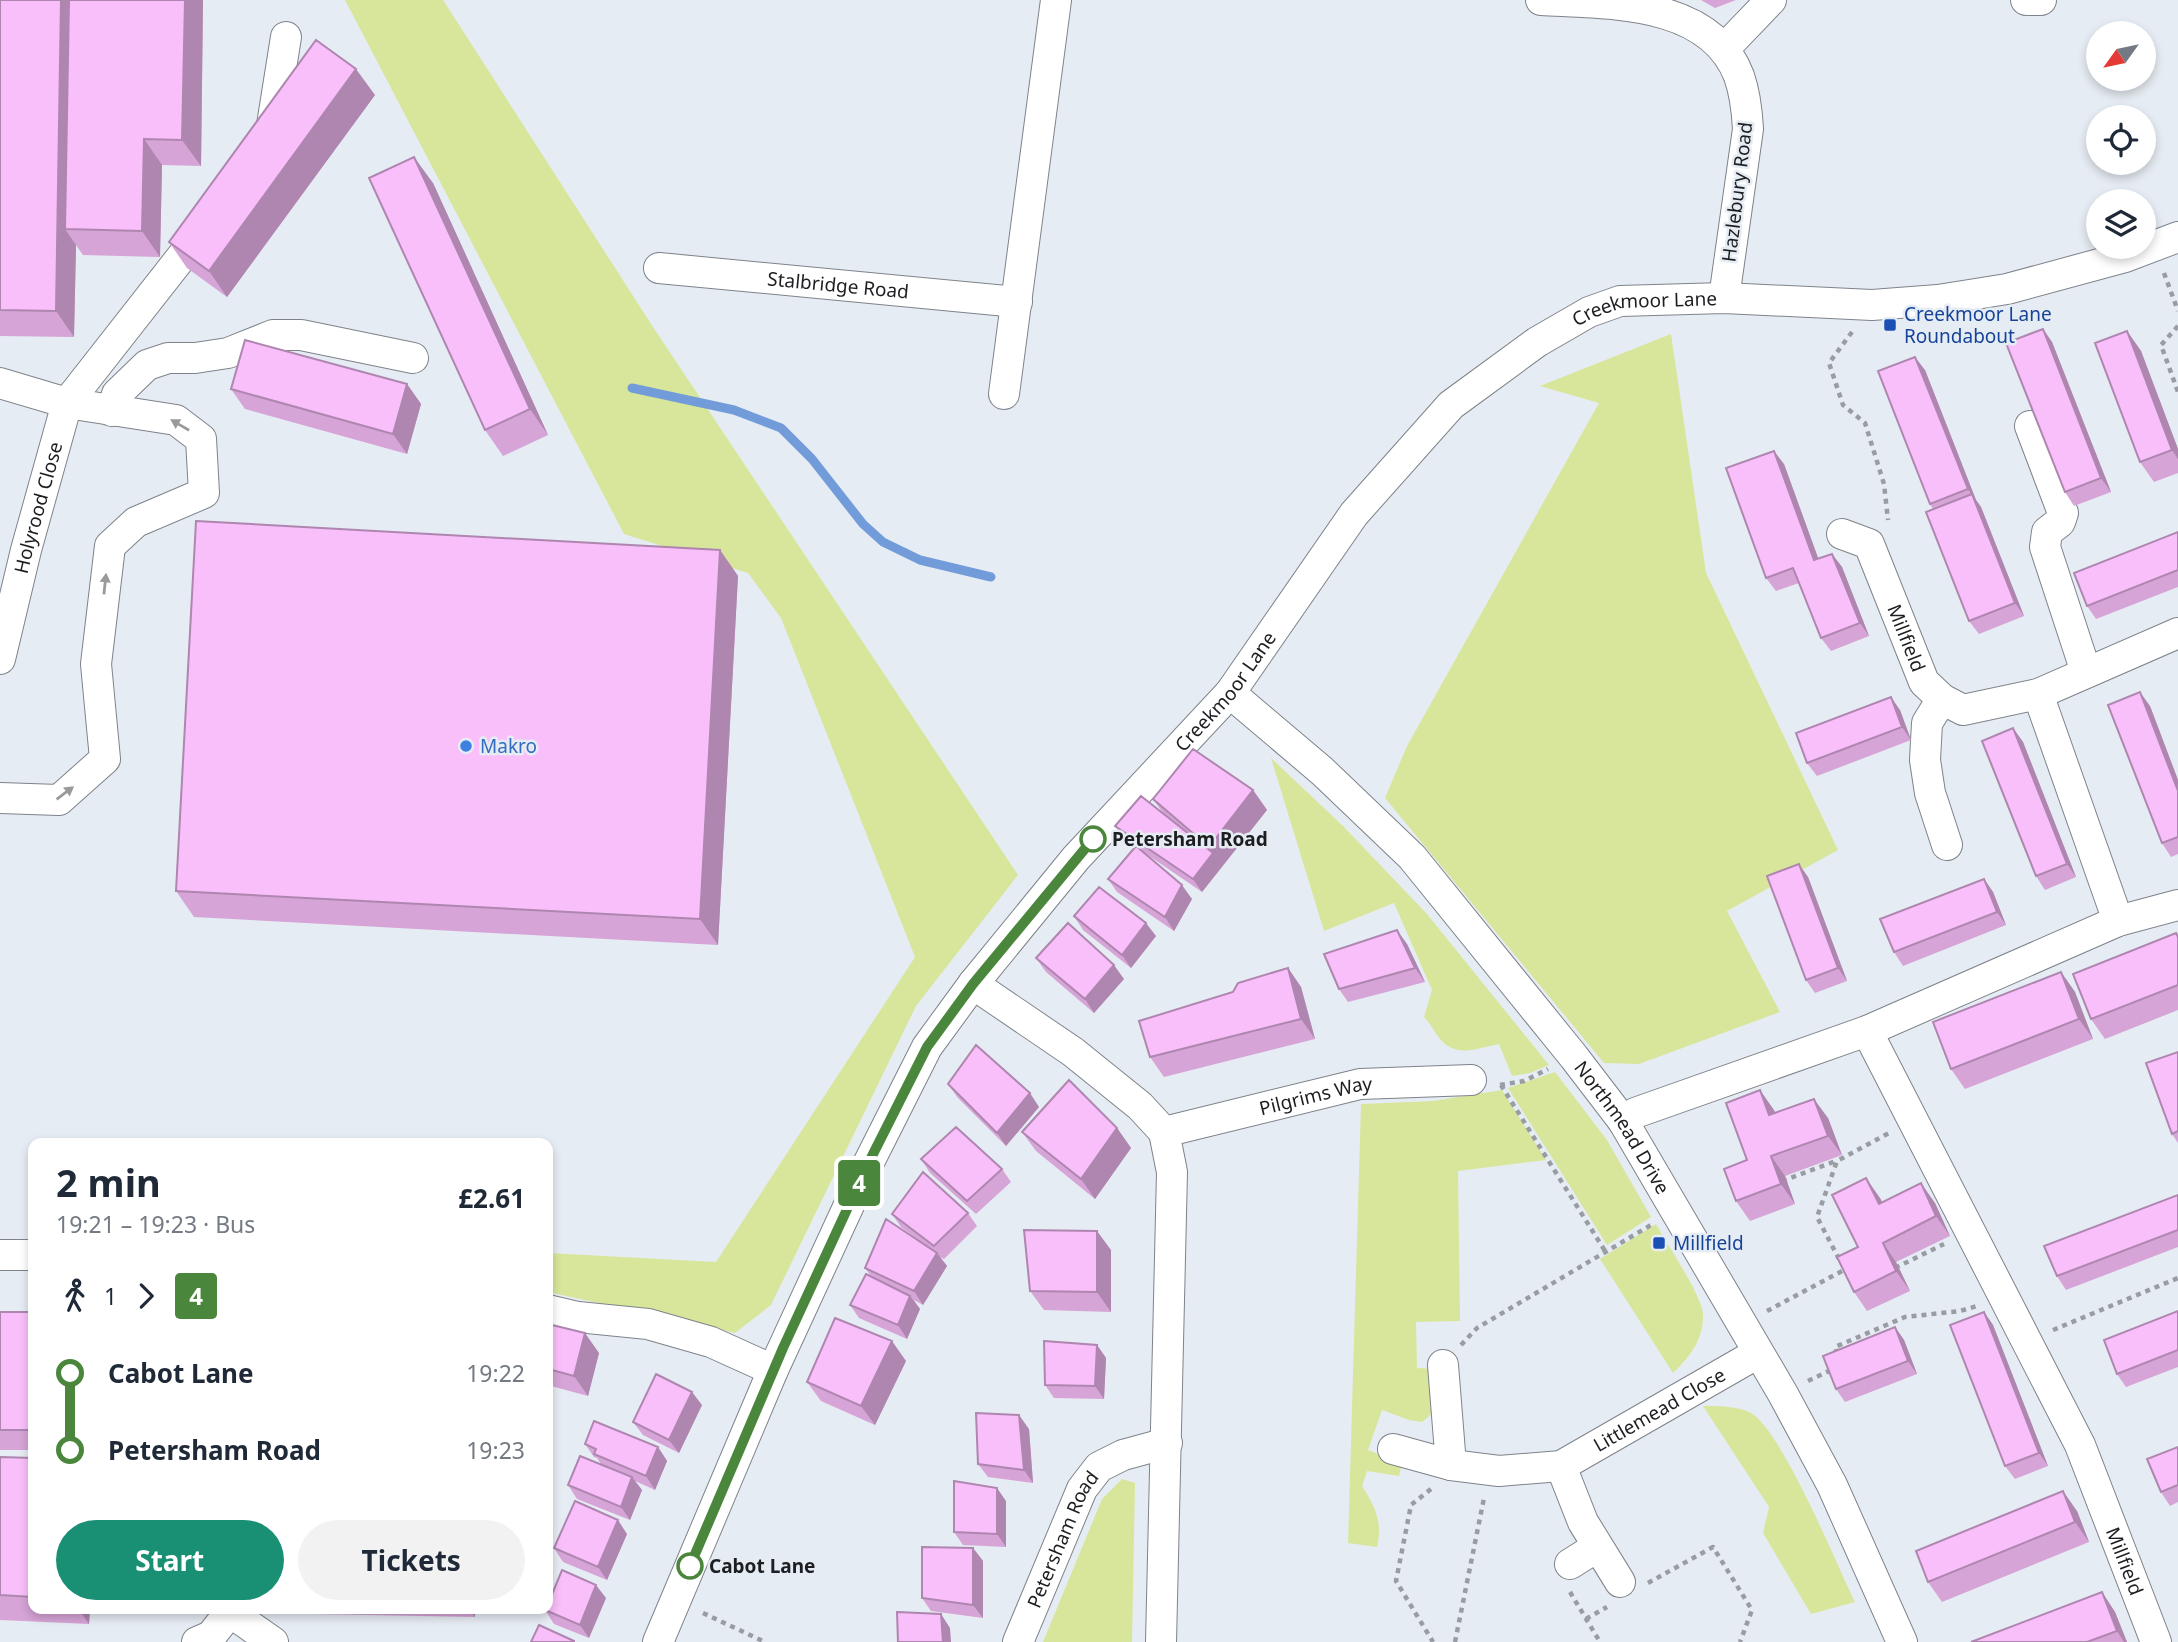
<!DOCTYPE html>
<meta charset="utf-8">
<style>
body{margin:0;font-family:"Noto Sans",sans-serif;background:#f2f2f3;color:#1f2937;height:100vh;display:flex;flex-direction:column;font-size:26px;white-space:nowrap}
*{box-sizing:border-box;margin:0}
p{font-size:23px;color:#747a83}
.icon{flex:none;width:38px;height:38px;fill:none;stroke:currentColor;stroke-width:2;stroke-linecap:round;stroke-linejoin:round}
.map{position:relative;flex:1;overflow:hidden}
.sheet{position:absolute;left:28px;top:1138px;width:525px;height:476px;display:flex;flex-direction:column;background:#fff;border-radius:14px;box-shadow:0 4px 10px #0003}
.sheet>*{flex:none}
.badge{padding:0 14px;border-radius:5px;font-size:24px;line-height:46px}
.needle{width:46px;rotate:237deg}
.fabs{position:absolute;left:2086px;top:21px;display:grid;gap:14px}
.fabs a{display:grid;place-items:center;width:70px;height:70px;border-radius:50%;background:#fff;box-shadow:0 4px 10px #0003;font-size:35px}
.map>.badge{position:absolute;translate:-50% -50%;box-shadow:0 0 0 4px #fff}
.legs{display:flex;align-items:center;gap:10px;height:77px;padding:0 28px;font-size:23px}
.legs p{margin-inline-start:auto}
.summary{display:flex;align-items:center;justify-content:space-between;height:119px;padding:0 28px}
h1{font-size:38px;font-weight:700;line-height:52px}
.cta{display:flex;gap:14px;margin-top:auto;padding:14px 28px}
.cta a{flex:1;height:80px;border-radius:42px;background:#199074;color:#fff;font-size:28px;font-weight:700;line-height:80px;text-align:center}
.cta a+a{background:#f2f2f3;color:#1f2937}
ul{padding:0 28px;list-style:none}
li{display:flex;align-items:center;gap:24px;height:77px;font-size:26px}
li i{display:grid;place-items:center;width:10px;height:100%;margin:0 9px;background:currentColor}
li i::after{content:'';width:18px;height:18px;margin:-9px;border:5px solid;border-radius:50%;background:#fff}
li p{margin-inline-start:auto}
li:first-child i{background:linear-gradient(#0000 50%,currentColor 0)}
li:last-child i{background:linear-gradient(currentColor 50%,#0000 0)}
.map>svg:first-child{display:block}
</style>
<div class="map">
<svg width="2178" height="1642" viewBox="0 0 2178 1642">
<rect width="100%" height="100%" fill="#e6ecf3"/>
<path fill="#d8e69b" d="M345,0H443L653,327L1018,875L916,1006L771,1305L735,1333L548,1292V1253L716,1262L915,957L781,618L748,573L624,534Z
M1671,334L1706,573L1838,850L1727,911L1780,1012L1639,1064L1604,1063L1385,798L1407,746L1599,403L1540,386Z
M1271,758L1343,826L1427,914L1549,1065L1530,1073L1512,1076L1499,1044C1478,1048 1457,1058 1441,1040C1434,1032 1431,1024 1424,1017L1432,990L1394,903L1324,931Z
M1555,1072L1607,1140L1651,1217L1607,1245L1508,1088Z
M1502,1090L1546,1160L1458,1171L1460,1321L1416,1322L1417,1368L1435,1369C1436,1391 1443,1408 1422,1422L1409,1420L1382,1410L1368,1450L1402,1463L1399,1476L1367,1471L1362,1486C1375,1506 1383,1523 1377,1547L1348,1543L1361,1104L1433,1101Z
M1656,1224C1666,1243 1704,1298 1703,1316C1703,1340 1690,1357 1673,1373L1600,1259Z
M1703,1406C1717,1406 1739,1406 1751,1413C1782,1431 1836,1563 1855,1602L1811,1614L1763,1533L1769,1507Z
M1122,1479L1135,1483L1132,1642H1043L1102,1499Z"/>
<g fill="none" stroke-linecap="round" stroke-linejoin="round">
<path stroke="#729cd9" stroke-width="9" d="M632,388L734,410L781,428L812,459L863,524L883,542L920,560L991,577"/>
<g stroke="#7e838a" stroke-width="32">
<g id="minor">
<path d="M1541,0C1609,4 1710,0 1739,76C1745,93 1747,111 1748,129L1724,298"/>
<path d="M2026,0H2041"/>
<path d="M1724,49L1771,0"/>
<path d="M271,131L286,37"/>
<path id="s1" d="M659,268L1017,302"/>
<path d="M0,383L67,403L205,227"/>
<path d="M1004,394L1056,0"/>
<path d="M112,411L117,394L147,365L168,358H195L228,353L273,335H301L413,358"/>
<path d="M2030,426L2063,513L2060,522L2047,532L2045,547L2086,672"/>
<path id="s2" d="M1842,534L1869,544L1924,682L1942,699L1963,710L2038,694L2178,633"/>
<path id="s3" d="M0,659L26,550L67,403L176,420L201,439L204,493L136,522L110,546L96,664L105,759L59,800L0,798"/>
<path id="s4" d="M1230,693L1322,771L1412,857L1574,1057L1623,1121L1783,1394L1832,1485L1902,1642"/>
<path d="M2038,694L2118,921"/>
<path d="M1942,699L1927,723L1925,760L1930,793L1947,845"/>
<path d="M973,984L1073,1052L1140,1106L1164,1132L1172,1172L1161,1642"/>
<path id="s5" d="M1867,1031L2080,1445L2156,1642"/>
<path d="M1623,1121L1635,1113L1867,1031L2118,921L2178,905"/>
<path id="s6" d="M1164,1132L1360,1084L1471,1080"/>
<path d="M0,1255H33"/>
<path d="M548,1310L578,1317L648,1324L711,1342L773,1370"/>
<path d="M1443,1365L1451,1465"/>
<path id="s7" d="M1393,1449L1451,1465L1499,1471L1561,1466L1758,1353"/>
<path d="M1561,1466L1583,1522L1620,1582"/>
<path d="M1570,1564L1597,1547"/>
<path d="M230,1612L273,1642"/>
<path d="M197,1642L211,1636L233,1608"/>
<path id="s8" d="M658,1642L773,1370L867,1166L927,1047L973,984L1076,858L1230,693L1354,514L1451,405L1537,342L1589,312L1620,301L1724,298L1872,305L1938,300L2007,289L2125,257L2178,237"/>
<path id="s9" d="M1018,1642L1082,1489L1099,1467L1123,1455L1167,1443"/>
</g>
</g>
<path stroke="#999da3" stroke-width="4.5" stroke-dasharray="5 5" stroke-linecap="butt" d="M2164,273L2178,311
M2178,326L2161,345L2178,392
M1852,332L1829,363L1843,405L1865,423L1884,484L1888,520
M1500,1085L1524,1081L1548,1069
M1501,1085L1605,1251
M1782,1181L1836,1161
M1839,1259L1817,1217L1837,1161L1889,1133
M1895,1268L1944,1244
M1767,1311L1844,1270
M2053,1330L2178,1278
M1461,1345L1477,1328L1651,1225
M1837,1354L1835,1347L1905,1317L1960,1311L1977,1306
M1808,1381L1831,1370
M1431,1489L1411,1505L1396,1581L1433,1642
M1648,1583L1713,1547L1752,1610L1740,1642
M1570,1592L1600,1642
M703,1613L765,1642
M1586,1619L1607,1607
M1455,1642L1484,1498"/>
<use href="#minor" stroke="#fff" stroke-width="30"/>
</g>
<path fill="#d6a4d7" d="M0,0H203L201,166L162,165L160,257L83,255L76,245L74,337L0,336Z
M1701,0H1736L1715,8Z
M375,95L227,297L187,268L169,242Z
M433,183L548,435L503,456L485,430Z
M2043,329L2052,342L2111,492L2074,506L2065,492Z
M2127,331L2141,351L2178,449V473L2154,482L2140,462Z
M1925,370L1976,500L1981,507L2024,616L1979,634L1969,621L1933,509L1930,504Z
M407,384L421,404L407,454L245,409L231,389Z
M1784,464L1818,559L1832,554L1842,567L1869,636L1831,651L1821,638L1799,583L1776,591L1766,578Z
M2178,532V587L2096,619L2087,606Z
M720,550L738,576L718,945L194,917L176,891Z
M2150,706L2178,780V854L2171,857L2162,843Z
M1900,710L1911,740L1817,776L1807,763Z
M2013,728L2023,742L2076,877L2045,890L2036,876Z
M1253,790L1267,810L1202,892L1142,851L1192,899L1174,931L1117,892L1108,879L1135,847L1124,839L1115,826L1163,813L1153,799Z
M1808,877L1847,981L1815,993L1806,980Z
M1984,879L1993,892L2006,925L1903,966L1894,952Z
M1074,916L1156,936L1131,968L1083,930Z
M2178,936V1010L2105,1039L2091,1019Z
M1407,944L1425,982L1348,1002L1339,989Z
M1036,958L1124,979L1094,1013L1046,972Z
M1288,968L1301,987L1315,1039L1164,1077L1150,1057L1233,992Z
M2061,972L2075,992L2093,1039L1965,1089L1951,1069Z
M2178,1052V1143L2172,1134Z
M948,1084L1039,1107L1006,1146L958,1098Z
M1774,1110L1775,1113L1828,1118L1842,1155L1785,1176L1795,1204L1750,1221L1736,1201Z
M1117,1128L1131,1148L1095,1199L1036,1151L1022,1132Z
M921,1159L1002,1169L1011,1182L976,1214L930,1173Z
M2178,1195V1247L2066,1290L2057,1276Z
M1880,1198L1882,1202L1935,1203L1950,1236L1896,1262L1910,1291L1867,1311L1854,1292L1858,1247Z
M968,1213L977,1226L944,1259L940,1257L947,1266L923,1305L914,1300L920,1309L907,1339L859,1318L850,1305L871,1276L865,1268L917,1239L901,1227L892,1214Z
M1111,1250V1312L1044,1310L1030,1291Z
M2178,1311V1367L2126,1387L2117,1374Z
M0,1312H33V1450H0Z
M1984,1312L1993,1325L2048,1466L2015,1479L2005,1466Z
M548,1324L599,1353L588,1396L551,1386L548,1399Z
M1895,1327L1904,1340L1917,1374L1845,1402L1836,1389Z
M1097,1345L1106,1358L1104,1399L1054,1398L1045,1385Z
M906,1361L875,1425L821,1401L807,1382Z
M702,1405L679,1453L643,1435L633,1422Z
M1029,1429L1033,1483L988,1477L978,1464Z
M585,1444L658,1447L667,1461L655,1490L635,1481L642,1490L630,1520L577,1499L568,1485L601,1464L597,1458L594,1457Z
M2178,1447V1502L2170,1506L2161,1492Z
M0,1457L33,1458V1608H90L89,1624L0,1620Z
M1006,1501V1547L963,1545L954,1532Z
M2077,1511L2089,1542L1942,1602L1928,1582Z
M627,1534L607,1580L563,1562L554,1548Z
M973,1548L983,1561V1618L931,1611L922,1598Z
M2102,1592L2115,1612L2127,1642H1971Z
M606,1598L589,1638L554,1624L545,1610Z
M309,1608H475V1617L313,1614Z"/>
<path fill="#ae86af" d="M61,0H80L65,229L76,245L74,337L56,311Z
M185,0H203L201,166L182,140Z
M356,69L375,95L227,297L209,271Z
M144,139L162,165L160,257L142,231Z
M414,157L433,183L548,435L530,409Z
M2043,329L2052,342L2111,492L2101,478Z
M2127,331L2141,351L2178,449V459L2172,450Z
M1915,357L1925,370L1976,500L1981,507L2024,616L2015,603L1973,497L1968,489Z
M407,384L421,404L407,454L393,434Z
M1774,451L1784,464L1824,574L1814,560Z
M720,550L738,576L718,945L700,919Z
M1832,554L1842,567L1869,636L1860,623Z
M2140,692L2150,706L2178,780V791Z
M1891,697L1900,710L1911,740L1902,727Z
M2013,728L2023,742L2076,877L2067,864Z
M1253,790L1267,810L1202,892L1193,879L1213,853L1209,847Z
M1799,864L1808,877L1847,981L1838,968Z
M1984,879L1993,892L2006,925L1997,912Z
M1182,885L1192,899L1174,931L1165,917Z
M1146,923L1156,936L1131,968L1122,955Z
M1397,930L1407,944L1425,982L1415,968Z
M1114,965L1124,979L1094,1013L1085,999Z
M1288,968L1301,987L1315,1039L1301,1019Z
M2061,972L2075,992L2093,1039L2079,1019Z
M1760,1090L1774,1110L1783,1135L1769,1115Z
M1030,1093L1039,1107L1006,1146L997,1133Z
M1814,1099L1828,1118L1842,1155L1828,1136Z
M1117,1128L1131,1148L1095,1199L1081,1179Z
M1771,1156L1785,1176L1795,1204L1781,1184Z
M1866,1178L1880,1198L1892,1224L1879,1204Z
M1921,1183L1935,1203L1950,1236L1936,1216Z
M1097,1231L1111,1250V1312L1097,1292Z
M1883,1243L1896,1262L1910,1291L1896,1271Z
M937,1253L947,1266L923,1305L914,1291Z
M910,1296L920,1309L907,1339L898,1325Z
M1984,1312L1993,1325L2048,1466L2039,1453Z
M1895,1327L1904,1340L1917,1374L1908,1361Z
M585,1333L599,1353L588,1396L574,1376Z
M892,1341L906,1361L875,1425L861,1406Z
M1097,1345L1106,1358L1104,1399L1095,1386Z
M548,1382L551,1386L548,1399Z
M692,1392L702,1405L679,1453L669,1440Z
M1019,1415L1029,1429L1033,1483L1024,1470Z
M658,1447L667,1461L655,1490L646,1476Z
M632,1477L642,1490L630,1520L621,1507Z
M997,1488L1006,1501V1547L997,1534Z
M2063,1491L2077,1511L2089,1542L2075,1522Z
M618,1520L627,1534L607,1580L598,1567Z
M973,1548L983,1561V1618L973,1605Z
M596,1585L606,1598L589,1638L580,1625Z
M2102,1592L2115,1612L2127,1642H2124L2117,1631Z
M78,1608H90L89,1624Z
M469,1608H475V1617Z
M941,1614L950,1628L951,1642H943Z"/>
<path fill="#f9bffa" stroke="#ae86af" stroke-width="2" d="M0,0H61L56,311L0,310Z
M69,0H185L182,140L144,139L142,231L65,229Z
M316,40L356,69L209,271L169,242Z
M414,157L530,409L485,430L369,178Z
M2043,329L2101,478L2065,492L2006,343Z
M2127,331L2172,450L2140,462L2095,343Z
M245,340L407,384L393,434L231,389Z
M1915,357L1968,489L1930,504L1878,371Z
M1774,451L1814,560L1832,554L1860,623L1821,638L1793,568L1766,578L1726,468Z
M1972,494L2015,603L1969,621L1926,512Z
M196,521L720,550L700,919L176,891Z
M2178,532V570L2087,606L2074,573Z
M2140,692L2178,791V837L2162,843L2108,705Z
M1891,697L1902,727L1807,763L1796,733Z
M2013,728L2067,864L2036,876L1982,741Z
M1193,749L1253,790L1209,847L1153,799Z
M1141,796L1213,853L1193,879L1115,826Z
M1136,846L1182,885L1165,917L1108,879Z
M1799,864L1838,968L1806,980L1767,876Z
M1984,879L1997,912L1894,952L1880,919Z
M1099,887L1146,923L1122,955L1074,916Z
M1068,923L1114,965L1085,999L1036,958Z
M1397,930L1415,968L1339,989L1324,954Z
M2176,933L2178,937V985L2091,1019L2073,974Z
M1288,968L1301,1019L1150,1057L1139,1021L1233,992L1238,983Z
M2061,972L2079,1019L1951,1069L1933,1022Z
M976,1045L1030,1093L997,1133L948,1084Z
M2178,1052V1131L2172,1134L2146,1063Z
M1069,1080L1117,1128L1081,1179L1022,1132Z
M1760,1090L1769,1115L1814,1099L1828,1136L1771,1156L1781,1184L1736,1201L1724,1169L1747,1160L1726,1103Z
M956,1127L1002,1169L967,1201L921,1159Z
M923,1172L968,1213L934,1246L892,1214Z
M1866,1178L1879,1204L1921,1183L1936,1216L1883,1243L1896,1271L1854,1292L1837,1257L1858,1247L1832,1195Z
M2178,1195V1230L2057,1276L2044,1246Z
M886,1219L937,1253L914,1291L865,1268Z
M1024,1230L1097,1231V1292L1030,1291Z
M866,1274L910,1296L898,1325L850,1305Z
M2178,1311V1350L2117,1374L2104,1340Z
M0,1312H33V1430H0Z
M1984,1312L2039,1453L2005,1466L1950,1325Z
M835,1318L892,1341L861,1406L807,1382Z
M548,1324L585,1333L574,1376L548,1369Z
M1895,1327L1908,1361L1836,1389L1823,1356Z
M1044,1341L1097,1345L1095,1386L1045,1385Z
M656,1374L692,1392L669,1440L633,1422Z
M976,1413L1019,1415L1024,1470L978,1464Z
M594,1421L658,1447L646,1476L594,1454L596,1449L585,1444Z
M2178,1447V1485L2161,1492L2147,1459Z
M580,1456L632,1477L621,1507L568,1485Z
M0,1457L33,1458V1597L0,1595Z
M954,1481L997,1488V1534L954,1532Z
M2063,1491L2075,1522L1928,1582L1916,1551Z
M575,1501L618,1520L598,1567L554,1548Z
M922,1547L973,1548V1605L922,1598Z
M562,1570L596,1585L580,1625L545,1610L546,1608H548V1604Z
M2102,1592L2117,1631L2087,1642H1971Z
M897,1612L941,1614L943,1642H898Z
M539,1625L574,1641V1642H531Z"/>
<defs><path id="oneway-solid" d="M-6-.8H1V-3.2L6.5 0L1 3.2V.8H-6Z" transform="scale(1.75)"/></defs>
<g fill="#999a9b">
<use href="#oneway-solid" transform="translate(180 425) rotate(-150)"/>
<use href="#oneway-solid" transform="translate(105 584) rotate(-84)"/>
<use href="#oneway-solid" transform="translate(65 793) rotate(-37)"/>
</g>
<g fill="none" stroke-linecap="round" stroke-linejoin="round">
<g stroke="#fff" stroke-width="16">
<path id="line-1" d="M690,1566L783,1348L867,1166L927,1047L973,984L1093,839"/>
</g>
<use href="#line-1" stroke="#4b863d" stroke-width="10"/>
</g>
<g fill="#1a4fb4" stroke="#e6ecf3" stroke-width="2.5">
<rect x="1883" y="318" width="14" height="14" rx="3.5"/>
<rect x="1652" y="1236" width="14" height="14" rx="3.5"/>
</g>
<circle fill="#3f7fe0" stroke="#e6ecf3" stroke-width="2.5" cx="466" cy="746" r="7"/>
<g fill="#fff" stroke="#4b863d" stroke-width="3.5">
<circle cx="1093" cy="839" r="12"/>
<circle cx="690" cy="1566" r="12"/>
</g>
<g text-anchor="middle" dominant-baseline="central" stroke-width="5" stroke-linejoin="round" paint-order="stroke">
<g font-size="19" fill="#1c1e21" stroke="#e6ecf3">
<text transform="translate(1737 192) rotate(-83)">Hazlebury Road</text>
<text stroke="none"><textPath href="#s1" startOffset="180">Stalbridge Road</textPath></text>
<text stroke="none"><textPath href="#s8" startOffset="1706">Creekmoor Lane</textPath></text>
<text stroke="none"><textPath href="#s3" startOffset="156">Holyrood Close</textPath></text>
<text stroke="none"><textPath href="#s2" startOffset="130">Millfield</textPath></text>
<text stroke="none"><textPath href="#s8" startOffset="1118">Creekmoor Lane</textPath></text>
<text stroke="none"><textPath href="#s6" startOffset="156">Pilgrims Way</textPath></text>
<text stroke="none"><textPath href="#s4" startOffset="588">Northmead Drive</textPath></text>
<text stroke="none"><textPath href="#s7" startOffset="284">Littlemead Close</textPath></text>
<text stroke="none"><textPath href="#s9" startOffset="112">Petersham Road</textPath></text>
<text stroke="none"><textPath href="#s5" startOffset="590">Millfield</textPath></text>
</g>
<g font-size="19" fill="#164399" stroke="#e6ecf3" text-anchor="start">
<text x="1904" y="314">Creekmoor Lane<tspan x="1904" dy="22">Roundabout</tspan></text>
<text x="1673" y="1243">Millfield</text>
</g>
<g font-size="19" fill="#366cbe" stroke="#e6ecf3" text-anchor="start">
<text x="480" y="746">Makro</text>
</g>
<g font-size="19" font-weight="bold" fill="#1c1e21" stroke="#e6ecf3" text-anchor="start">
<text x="1112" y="839">Petersham Road</text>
<text x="709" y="1566">Cabot Lane</text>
</g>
</g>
</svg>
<div class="fabs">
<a><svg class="needle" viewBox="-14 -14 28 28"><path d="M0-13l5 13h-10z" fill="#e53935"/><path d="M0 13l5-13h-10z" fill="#747a83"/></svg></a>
<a><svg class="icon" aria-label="locate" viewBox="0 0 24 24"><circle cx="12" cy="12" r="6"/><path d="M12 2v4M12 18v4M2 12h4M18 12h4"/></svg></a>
<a><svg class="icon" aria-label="layers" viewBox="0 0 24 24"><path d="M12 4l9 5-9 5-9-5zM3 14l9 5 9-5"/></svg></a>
</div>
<b class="badge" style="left:859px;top:1183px;background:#4b863d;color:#fff">4</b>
<section class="sheet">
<div class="summary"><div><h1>2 min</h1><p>19:21 – 19:23 · Bus</p></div><b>£2.61</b></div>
<div class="legs"><svg class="icon" aria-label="walk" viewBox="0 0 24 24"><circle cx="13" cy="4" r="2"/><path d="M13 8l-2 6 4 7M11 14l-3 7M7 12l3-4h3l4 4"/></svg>1<svg class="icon" aria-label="forward" viewBox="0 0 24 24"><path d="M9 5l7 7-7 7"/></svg><b class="badge" style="background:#4b863d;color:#fff">4</b></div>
<ul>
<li><i style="color:#4b863d"></i><b>Cabot Lane</b><p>19:22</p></li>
<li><i style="color:#4b863d"></i><b>Petersham Road</b><p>19:23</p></li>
</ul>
<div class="cta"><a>Start</a><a>Tickets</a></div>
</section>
</div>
